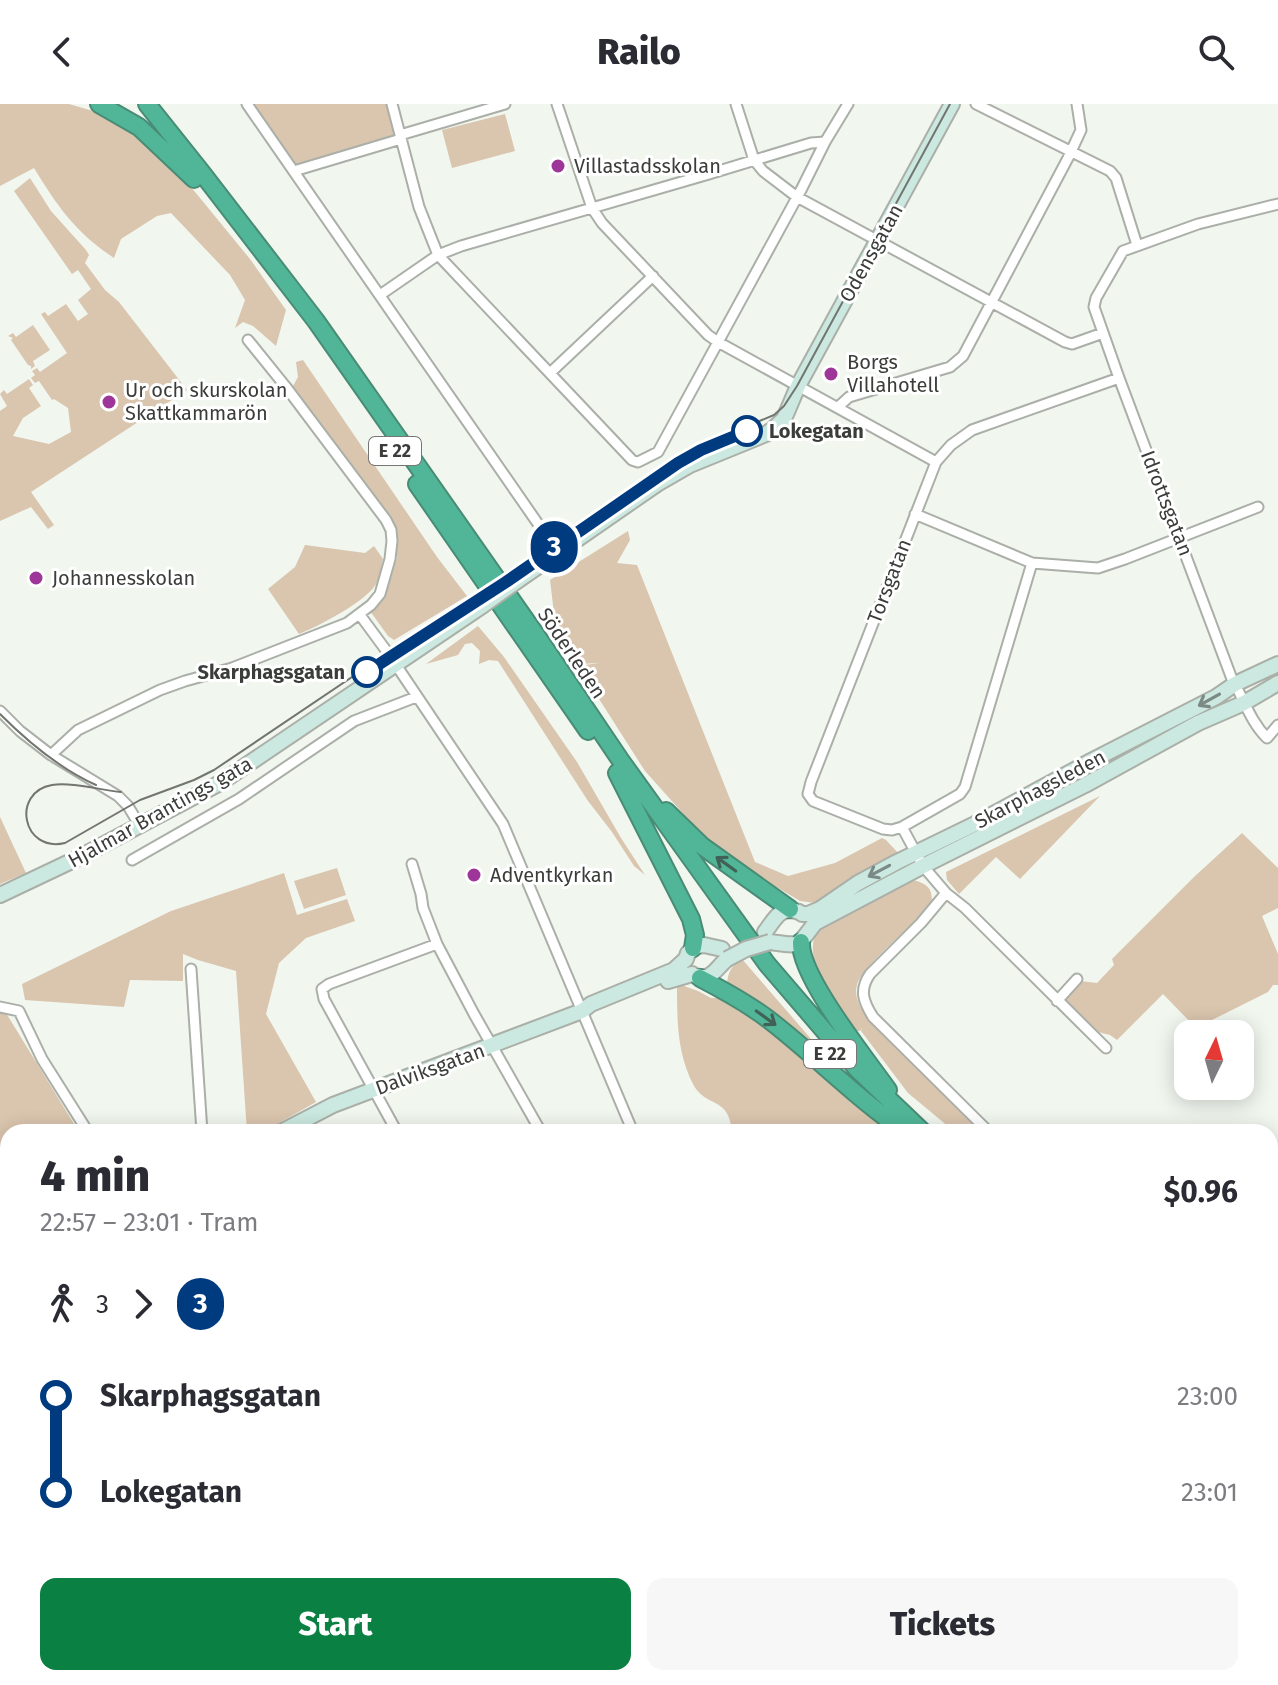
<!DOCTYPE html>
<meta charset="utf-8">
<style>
body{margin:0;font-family:"Fira Sans",sans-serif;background:#f7f7f7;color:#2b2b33;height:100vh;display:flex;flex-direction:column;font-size:30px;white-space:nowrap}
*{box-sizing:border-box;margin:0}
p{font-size:26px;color:#7c7c81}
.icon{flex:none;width:44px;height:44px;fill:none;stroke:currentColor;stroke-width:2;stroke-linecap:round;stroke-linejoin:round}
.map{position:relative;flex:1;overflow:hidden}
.sheet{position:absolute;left:0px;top:1020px;width:1278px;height:562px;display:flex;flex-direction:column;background:#fff;border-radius:24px 24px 0 0;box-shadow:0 4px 20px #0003}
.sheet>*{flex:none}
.badge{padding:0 16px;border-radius:26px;font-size:28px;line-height:52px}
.needle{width:52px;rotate:5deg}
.fabs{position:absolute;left:1174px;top:916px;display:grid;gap:16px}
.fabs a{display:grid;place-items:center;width:80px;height:80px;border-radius:16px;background:#fff;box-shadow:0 4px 20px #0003;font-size:40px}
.map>.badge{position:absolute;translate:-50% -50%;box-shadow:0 0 0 4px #fff}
.legs{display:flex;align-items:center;gap:12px;height:88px;padding:0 40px;font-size:26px}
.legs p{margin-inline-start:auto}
.overview{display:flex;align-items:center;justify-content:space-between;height:136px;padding:0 40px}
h1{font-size:44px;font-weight:800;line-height:60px}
.cta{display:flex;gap:16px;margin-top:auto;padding:16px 40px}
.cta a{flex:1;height:92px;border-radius:16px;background:#0b8043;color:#fff;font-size:32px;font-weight:800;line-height:92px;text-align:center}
.cta a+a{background:#f7f7f7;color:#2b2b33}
ul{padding:0 40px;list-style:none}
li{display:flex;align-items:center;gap:28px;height:96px;font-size:30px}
li i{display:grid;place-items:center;width:12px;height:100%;margin:0 10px;background:currentColor}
li i::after{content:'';width:20px;height:20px;margin:-10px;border:6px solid;border-radius:50%;background:#fff}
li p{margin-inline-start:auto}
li:first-child i{background:linear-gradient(#0000 50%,currentColor 0)}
li:last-child i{background:linear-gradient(currentColor 50%,#0000 0)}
header{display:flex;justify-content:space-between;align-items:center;height:104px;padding:0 40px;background:#fff;font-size:36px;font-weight:800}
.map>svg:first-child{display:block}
</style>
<header><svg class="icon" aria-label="back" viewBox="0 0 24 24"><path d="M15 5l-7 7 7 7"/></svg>Railo<svg class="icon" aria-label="search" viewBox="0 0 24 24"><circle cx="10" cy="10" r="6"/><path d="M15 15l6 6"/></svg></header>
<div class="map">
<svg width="1278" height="1581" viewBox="0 0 1278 1581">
<rect width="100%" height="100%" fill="#f1f6ef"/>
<path fill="#dac5ae" d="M0,0H69L93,7L159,44L250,155L286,206L276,242L253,222L243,218L235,224L245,196L230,171L171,109L157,112L121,135L114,154C75,128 58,103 34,64L0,82Z
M252,0H387L396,32L296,62Z
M505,10L515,47L452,64L442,26Z
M30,74L51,107L86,146L89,151L85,159L105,186L119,198L187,286L31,388L54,421L48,425L31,403L0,417V307L7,302L0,290L4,286L7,290L29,275L33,281L29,284L41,302L23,314L13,332L49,340L71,328L68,304L54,295L52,296L39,277L35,279L31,274L35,271L32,267L37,264L40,268L67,249L41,210L45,208L48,212L66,200L78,217L88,210L78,196L91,185L78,166L72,170L14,87Z
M33,221L50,246L33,257L35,262L31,265V262L28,261L11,236L13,234L8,232L13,229L16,233Z
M303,256L437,453L467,492L394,536L388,532L370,507L378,501L386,490L397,454L394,422L293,282L298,273L296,258Z
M628,427L630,436L617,459L637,461L755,758L788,772L835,759L882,734L886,736L899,750L845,779L815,799L800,797L746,765L705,734L645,667L578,562L599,559L578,560L556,526L550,476Z
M305,441L365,449L374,442L383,455C381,463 380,473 376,480C367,497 317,523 299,530L268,485L295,463Z
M478,522L504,553L577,658L621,734L645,771L634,762L612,728L588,697L498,557L489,556L479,560L480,547L472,539L465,540L458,551L426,560Z
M1100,692L1020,775L996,753L959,790L947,776L946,768Z
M0,713L26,769L0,780Z
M1242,729L1278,764V804L1262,812L1278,850V881H1273L1268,888L1196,924L1163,890L1117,936L1110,931L1098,928L1063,893L1080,877L1097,879L1114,861L1112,855L1194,773Z
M337,764L346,791L304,805L294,777Z
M284,769L297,811L347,795L355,817L306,834L279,859L266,910L316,998L263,1028H247L236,867L198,856L183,850V877L130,876L124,903L25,896L22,880L171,807Z
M913,776C929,780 934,786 931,803C915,818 862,863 857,881C853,894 862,906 869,916L980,1028H955L908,989L861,927L862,924L860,927H851C836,904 798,851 819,826C828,816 845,811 857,805C875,795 893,784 913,776Z
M742,855L818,943L814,945L727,880C728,868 731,862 742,855Z
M677,882H684L698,887L711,894H726L797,944L890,1028H732C729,992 707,1004 694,982C677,950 677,917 677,882Z
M0,909H6L79,1028H8V1223L0,1229Z
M1278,1241V1348L1270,1349V1245Z
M0,1263L8,1267V1405L5,1406L0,1417Z
M1278,1371V1537L1270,1535V1491L1274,1455L1270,1437V1372Z
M415,1574H621L633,1578L634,1581H417Z"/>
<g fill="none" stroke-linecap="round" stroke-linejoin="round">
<g stroke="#aaafa8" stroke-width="13">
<path id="street" d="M247,0L543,427
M392,0L419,103L438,151L632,356L638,358L658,348L801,86L825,38L848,0
M557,0L592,104L602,119L708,231L718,238L936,358
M736,0L754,56L763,67L797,93L1065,238L1072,240L1103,229
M976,0L1110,67L1116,74L1137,141
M400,31L505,0
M294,67L401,35
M1278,100L1198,120L1123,147L1096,194L1094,203L1119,274L1232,575C1244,595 1250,617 1267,634L1278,621
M380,191L438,151L461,142L709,70L811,39L825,38
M550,269L653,172
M838,303L849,293L950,263L963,252L1068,54L1081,26L1077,0
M915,410L1032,459L1098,464L1125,455L1258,403
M360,511L388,549L503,720L633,1028
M0,607L20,627L51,651L118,692L128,702L140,722
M51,651L78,626L160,586L185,577L232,564L347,519L371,501L380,490L390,455L392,437L391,426L386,416L286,283L248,236
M902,723L892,726L883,725L813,697L808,690L811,678L936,358L951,341L972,326L1119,274
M132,756L239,695L354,617L416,593
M412,760L421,790L423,804L437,840L474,910L541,1028
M946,789L965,804L1106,944
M191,865L202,1028
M1057,897L1077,875
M0,903L19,907L42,955L88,1028
M397,1028L324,895L322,885L329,880L437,840
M989,1028L873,913C863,897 859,886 870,870L921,819L946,789L923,762L902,723L960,690L965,683L1032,459
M1270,1086L1278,1080
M1270,1357L1278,1356
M155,1574L157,1581
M408,1574L410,1581
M678,1574L681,1581
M1062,1574L1075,1581
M816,1581L818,1574
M879,1581L882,1574
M963,1581L966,1574
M1121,1581L1125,1574
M1143,1581L1147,1574
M1216,1581L1219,1574"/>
</g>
<g stroke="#aaafa8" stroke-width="18">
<path id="secondary" d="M517,477L657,380L690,361L766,330L773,325L784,315L798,282L952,0
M0,791L78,754L220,679L482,502
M802,810H808L820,805L858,779L897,758L975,720L1091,657L1216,593L1235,580L1278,560
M765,828C775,815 780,801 799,808
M770,838C801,842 796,844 815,819L923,762L1085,681L1198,619L1244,599L1278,579
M696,872C712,877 716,864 727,855
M668,877L692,870
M281,1028L333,1001L582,907L591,900L674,866L686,855L688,849L697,842L704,841L722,845
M0,1238L8,1232"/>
</g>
<g stroke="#498c76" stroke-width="20">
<path id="highway" d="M99,0L139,23L194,75
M147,0L202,69L316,217L536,531L621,657L767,860L858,966L923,1028
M417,380L588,627
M617,669L691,815L695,831L693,844
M666,707L702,742L790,805
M801,838C799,872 867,956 888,986
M700,874C723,886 747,899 768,915C815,951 857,995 906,1028
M1270,1207L1278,1209"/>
</g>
<use href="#street" stroke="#fff" stroke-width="9"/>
<use href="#secondary" stroke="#cbe9e0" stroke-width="14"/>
<use href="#highway" stroke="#51b697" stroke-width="16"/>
<path stroke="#727570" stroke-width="2" d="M0,610C28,638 60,665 96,681
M121,688C100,686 72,678 52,681C11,688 22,749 65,739L140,696L194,676L214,666L401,540L504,475L609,399L669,359L699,342L774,311L784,302L797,282L950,0"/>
<g stroke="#aaafa8" stroke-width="18" stroke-linecap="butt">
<path id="secondary-bridge" d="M482,502L517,477
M727,855L746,845L770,838"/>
</g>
<use href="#secondary-bridge" stroke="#cbe9e0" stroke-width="14"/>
</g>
<defs><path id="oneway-shaft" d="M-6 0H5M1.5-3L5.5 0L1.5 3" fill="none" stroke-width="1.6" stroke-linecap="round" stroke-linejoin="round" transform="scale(2)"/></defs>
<g stroke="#7c8a85">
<use href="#oneway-shaft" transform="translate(1209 596) rotate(151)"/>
<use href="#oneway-shaft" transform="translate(879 767) rotate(152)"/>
</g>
<g stroke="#426156">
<use href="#oneway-shaft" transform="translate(726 760) rotate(-144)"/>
<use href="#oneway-shaft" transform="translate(766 914) rotate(36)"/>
</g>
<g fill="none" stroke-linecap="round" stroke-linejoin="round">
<g stroke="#fff" stroke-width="18">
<path id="line-1" d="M367,568L506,478L678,359L701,346L747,327"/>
</g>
<use href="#line-1" stroke="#003b80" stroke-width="12"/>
</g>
<g fill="#9e3598" stroke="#fff" stroke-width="3">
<circle cx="558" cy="62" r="8"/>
<circle cx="831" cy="270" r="8"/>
<circle cx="109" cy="298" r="8"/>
<circle cx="36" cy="474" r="8"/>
<circle cx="474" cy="771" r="8"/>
</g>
<g fill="#fff" stroke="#003b80" stroke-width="4">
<circle cx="747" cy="327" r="14"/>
<circle cx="367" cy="568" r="14"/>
</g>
<g text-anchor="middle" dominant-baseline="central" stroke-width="6" stroke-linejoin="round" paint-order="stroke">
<g fill="#fff" stroke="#767775" stroke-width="2">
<rect x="369" y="333" width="52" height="28" rx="6"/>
<rect x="804" y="936" width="52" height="28" rx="6"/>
</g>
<g font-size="18" font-weight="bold" fill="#3b3d3a">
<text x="395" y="347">E 22</text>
<text x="830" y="950">E 22</text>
</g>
<g font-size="20" fill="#3b3d3a" stroke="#fff" text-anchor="start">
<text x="574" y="62">Villastadsskolan</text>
<text x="847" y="258">Borgs<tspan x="847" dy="23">Villahotell</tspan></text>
<text x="125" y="286">Ur och skurskolan<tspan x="125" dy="23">Skattkammarön</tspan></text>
<text x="52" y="474">Johannesskolan</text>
<text x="490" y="771">Adventkyrkan</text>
</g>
<g font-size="20" fill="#3b3d3a" stroke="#fff">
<text transform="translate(871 149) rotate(-61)">Odensgatan</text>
<text transform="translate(1167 399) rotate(69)">Idrottsgatan</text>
<text transform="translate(889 477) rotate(-69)">Torsgatan</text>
<text transform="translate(572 549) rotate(56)">Söderleden</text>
<text transform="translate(1040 685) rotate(-28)">Skarphagsleden</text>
<text transform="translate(160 708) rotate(-29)">Hjalmar Brantings gata</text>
<text transform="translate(430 965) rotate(-20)">Dalviksgatan</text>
</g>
<g font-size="20" font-weight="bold" fill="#3b3d3a" stroke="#fff" text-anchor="start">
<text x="769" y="327">Lokegatan</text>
<text x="345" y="568" text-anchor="end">Skarphagsgatan</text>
</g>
</g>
</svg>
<div class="fabs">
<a><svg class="needle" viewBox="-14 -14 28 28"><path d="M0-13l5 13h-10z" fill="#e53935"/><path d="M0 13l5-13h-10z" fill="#7c7c81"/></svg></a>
</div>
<b class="badge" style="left:554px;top:443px;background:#003b80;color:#fff">3</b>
<section class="sheet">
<div class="overview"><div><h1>4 min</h1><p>22:57 – 23:01 · Tram</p></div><b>$0.96</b></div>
<div class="legs"><svg class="icon" aria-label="walk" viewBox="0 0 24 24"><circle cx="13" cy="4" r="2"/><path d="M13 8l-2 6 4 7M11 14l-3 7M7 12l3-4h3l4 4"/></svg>3<svg class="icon" aria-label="forward" viewBox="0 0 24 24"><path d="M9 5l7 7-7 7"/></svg><b class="badge" style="background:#003b80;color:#fff">3</b></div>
<ul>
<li><i style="color:#003b80"></i><b>Skarphagsgatan</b><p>23:00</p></li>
<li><i style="color:#003b80"></i><b>Lokegatan</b><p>23:01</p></li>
</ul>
<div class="cta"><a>Start</a><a>Tickets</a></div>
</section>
</div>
